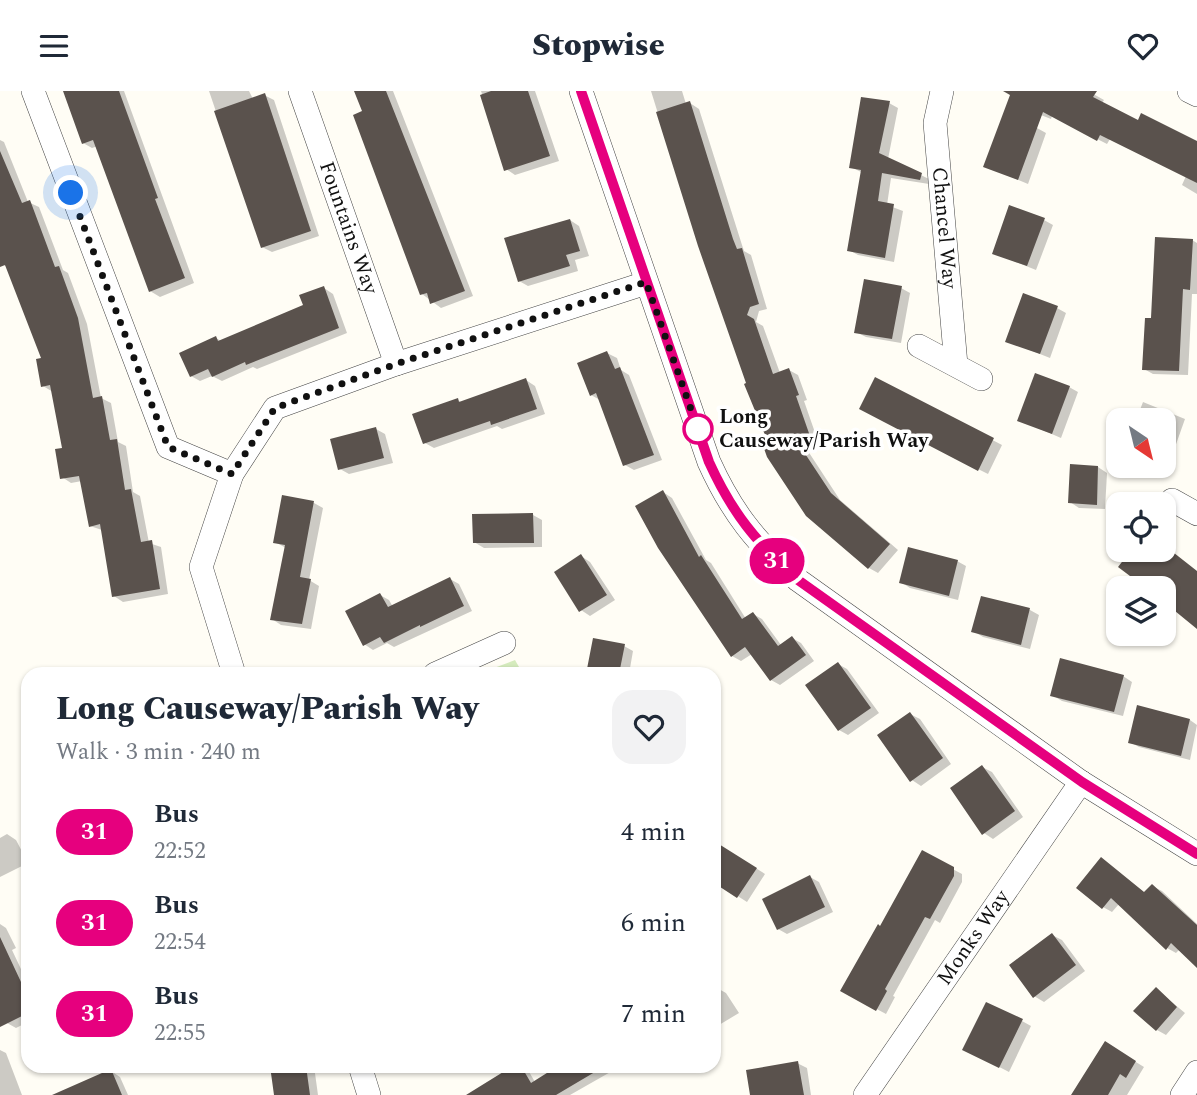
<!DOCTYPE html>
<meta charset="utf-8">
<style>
body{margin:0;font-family:Spectral,serif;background:#f2f2f3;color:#1f2937;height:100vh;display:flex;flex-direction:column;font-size:26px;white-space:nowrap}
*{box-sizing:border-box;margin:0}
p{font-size:23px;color:#747a83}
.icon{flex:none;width:38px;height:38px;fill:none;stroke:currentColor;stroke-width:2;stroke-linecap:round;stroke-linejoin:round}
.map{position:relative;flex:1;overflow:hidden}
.details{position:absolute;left:21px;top:576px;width:700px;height:406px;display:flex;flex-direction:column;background:#fff;border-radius:21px;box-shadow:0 2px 5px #0004}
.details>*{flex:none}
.badge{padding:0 14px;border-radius:23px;font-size:24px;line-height:46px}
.needle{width:46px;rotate:145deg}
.tools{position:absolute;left:1106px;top:317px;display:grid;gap:14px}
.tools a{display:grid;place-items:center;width:70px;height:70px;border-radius:14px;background:#fff;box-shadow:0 2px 5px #0004;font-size:35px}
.you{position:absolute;width:35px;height:35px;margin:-18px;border:5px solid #fff;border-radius:50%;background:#1a73e8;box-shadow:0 0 0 10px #1a73e833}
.map>.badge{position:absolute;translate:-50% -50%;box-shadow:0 0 0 4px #fff}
.round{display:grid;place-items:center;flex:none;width:74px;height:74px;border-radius:21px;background:#f2f2f3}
.overview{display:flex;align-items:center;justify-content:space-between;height:119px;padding:0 35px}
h1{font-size:33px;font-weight:800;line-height:52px}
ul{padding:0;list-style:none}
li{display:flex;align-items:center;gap:21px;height:91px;padding:0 35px}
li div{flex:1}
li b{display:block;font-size:26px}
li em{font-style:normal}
li .badge{min-width:77px;font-weight:700;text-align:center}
header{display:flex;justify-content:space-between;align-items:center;height:91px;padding:0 35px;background:#fff;font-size:32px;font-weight:800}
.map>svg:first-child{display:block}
</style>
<header><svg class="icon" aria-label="menu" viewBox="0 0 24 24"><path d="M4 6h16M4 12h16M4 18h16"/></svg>Stopwise<svg class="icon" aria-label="heart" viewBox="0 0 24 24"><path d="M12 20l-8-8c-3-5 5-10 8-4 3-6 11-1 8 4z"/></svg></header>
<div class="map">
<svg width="1197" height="1004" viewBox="0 0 1197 1004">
<rect width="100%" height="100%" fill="#fffdf5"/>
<path fill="#d5ebbd" d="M515,569L523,583H478Z"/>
<path fill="#0003" d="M68,0H124L194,192L160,206L150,200L98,55L92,57L83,52Z
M209,0H249L253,8L264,4L274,9L319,145L272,161L262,156Z
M356,0H393L473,205L441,217L422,203Z
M481,0H535L559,70L515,84L506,78Z
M645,0H682L686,13L690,12L699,18L742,154L744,160L751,164L767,218L759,220L756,231L763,235L780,282L789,279L798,284L807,309L804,310L819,353L806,357L840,409L898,459L878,482L869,477L767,345L699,155L651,0Z
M1011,0H1088L1104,9L1102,12L1138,32L1197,53V103L1182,94L1186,85L1110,48L1107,53L1052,25L1051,28L1018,15Z
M889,12L898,17L888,68L931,89L929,93L891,87L887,114L903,120L894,171L858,164L849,159L863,82L851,76Z
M1002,31L1037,37L1046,42L1028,93L985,75Z
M0,49L4,51L28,111L39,116L63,179L68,182L87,233L101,307L111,312L118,351L126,355L133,401L140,405L149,452L161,456L168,503L123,511L114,505L102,439L90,435L82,390L71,392L62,386L64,359L53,301L43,295L44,268L7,176L4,174L0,163Z
M570,129L579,135L589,165L575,169L578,180L528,195L519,190Z
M1044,129L1053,134L1036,179L994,162Z
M1192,149L1197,152V203H1192L1188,284L1153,283L1144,278L1153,229Z
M324,197L333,203L347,242L257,278L253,276L222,290L212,285L200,290L191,285L216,247L221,250L305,215Z
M901,197L910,202L901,252L866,246L856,241Z
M1057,217L1066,222L1050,267L1007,250Z
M607,262L617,267L621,279L629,284L662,369L634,379L625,374L600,309L591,304Z
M876,288L1002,354L988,383L940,359Z
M526,289L535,295L545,323L502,338L497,335L434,357L425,352L458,309L462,312Z
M1069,296L1078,301L1061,347L1019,329Z
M1143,311L1185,328L1169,373L1164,371V329H1136Z
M376,338L385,343L393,372L349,383L340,378Z
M1098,376L1107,382L1105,418L1079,417L1070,411Z
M663,401L672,407L706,469L711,472L746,528L753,523L762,528L781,554L792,547L801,552L814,570L780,594L771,589L752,563L741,570L732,565Z
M284,407L314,412L323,417L309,489L319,495L311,538L281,534L272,528L286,457L275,451Z
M533,424L542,429V456L484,457L474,451Z
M581,465L590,471L615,509L590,525L581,519Z
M957,470L966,475L958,509L910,497L901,491Z
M450,488L459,493L472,520L394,556L387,552L373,559L364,553L380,504L389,509L393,516Z
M982,507L1030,519L1039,524L1030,558L983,546L973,540Z
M624,555L633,560L629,583H588Z
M838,573L847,578L879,622L848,644L839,639Z
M1123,585L1132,591L1123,625L1062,610L1052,604Z
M910,623L920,628L951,673L921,695L912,689Z
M1190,629L1197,634L1190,669L1139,656L1130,651Z
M982,676L992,681L1023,726L993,748L984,742Z
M7,743L16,749L28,772L0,786V747Z
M714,751L765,783L747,811L714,790Z
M922,762L962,783V791L940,832L935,829L893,905L895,906L886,923L843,900L881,837Z
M1102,768L1145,802L1152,795L1162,800L1197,833V874L1180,858L1176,862L1167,857L1119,813L1112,821L1103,816Z
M810,786L819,791L833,821L787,843L778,838Z
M0,833L6,837L16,857L12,859L28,893V931L16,937L7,932L0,917Z
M1052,844L1062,849L1085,880L1044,911L1034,905Z
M717,897L726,902L739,922L714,937V899Z
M1156,898L1185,922L1166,944L1157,939Z
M1022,930L1031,935L1009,981L974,963Z
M1105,952L1144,976L1127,1004H1073Z
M0,959L6,962L22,1004H0Z
M797,972L807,977L811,1004H752Z
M272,975H314L318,1004H276Z
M517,975L528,979L535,991L562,975H621L570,1004H468Z
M111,980L120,986L128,1004H66Z"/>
<path fill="#5a524d" d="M63,0H119L158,107L155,108L185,187L149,201L93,49L82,53Z
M354,0H386L465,200L430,213L427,202L420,204L353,24L362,20Z
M491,0H528L550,65L504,80L480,4Z
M1003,0H1097L1093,6L1138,29L1141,22L1197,50V92L1100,44L1097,50L1043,21L1018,89L983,76L1010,4Z
M265,2L311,140L261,157L214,20Z
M861,6L890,10L879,62L922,82L920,89L882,82L878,110L894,113L885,167L847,160L861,79L849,77Z
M690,10L733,148L737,158L742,157L759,213L750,216L747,224L754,228L773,283L789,277L799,304L796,305L811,348L798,352L831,402L890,453L868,478L806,425L767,366L760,346L765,344L744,293L746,292L698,155L656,21Z
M0,60L22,112L30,109L55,176L59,175L78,227L93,307L102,305L110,349L117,348L125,399L131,398L141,451L152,449L160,498L112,506L100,433L89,436L79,385L60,388L55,358L62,357L50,294L41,296L36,268L41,267L5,174L0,176Z
M1009,114L1045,127L1027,175L992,163Z
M570,128L580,160L566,164L570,175L518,191L504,147Z
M1155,146L1193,148L1190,199L1183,198L1179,280L1142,279L1145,227H1151Z
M864,188L902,195L892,248L854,242Z
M324,195L339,237L246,274L245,271L212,286L208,278L190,286L179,262L216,245L218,250L303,214L299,204Z
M1023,202L1058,215L1040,263L1005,251Z
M607,260L615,278L620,276L654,364L623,375L596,302L590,305L577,272Z
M1035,282L1070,295L1052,343L1017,330Z
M875,286L994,347L978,380L859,318Z
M526,287L537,318L491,334L490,330L423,353L412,323L458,307L459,311Z
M376,336L384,367L338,379L330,348Z
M1070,373L1098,375L1097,414L1068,412Z
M663,399L699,466L701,464L742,528L753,521L778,555L792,545L806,564L770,590L745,556L731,566L658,457L635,415Z
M282,404L314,410L300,486L311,488L302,533L270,529L285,454L273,452Z
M533,422L534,452H473L472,423Z
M908,456L958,469L949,505L899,492Z
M1132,458H1169L1197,480V538L1164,511V497H1146L1118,476Z
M581,463L607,504L579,521L554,481Z
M450,486L464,515L420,536V534L384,552L380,546L363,555L345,520L380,502L388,516Z
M981,505L1030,517L1021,554L971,541Z
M593,547L625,553L619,583H586Z
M1060,567L1124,584L1114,621L1050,605Z
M838,571L871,617L838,640L805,594Z
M1137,614L1190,628L1181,665L1128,652Z
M910,621L943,667L910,691L877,644Z
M982,674L1015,720L982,744L950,697Z
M714,750L757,777L737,807L714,792Z
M922,759L954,776V785L930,828L925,826L885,898L887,900L876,920L840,900L878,833L880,835Z
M1101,766L1144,801L1152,793L1197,834V877L1171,852L1166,859L1111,807L1102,818L1076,797Z
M810,784L825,816L777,839L762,808Z
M1052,842L1076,874L1033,907L1009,874Z
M0,846L28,906V922L0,936Z
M1156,896L1177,916L1156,940L1133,920Z
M986,911L1023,928L999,977L962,959Z
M1105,950L1136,970L1126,987L1120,983L1108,1004H1071Z
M798,970L804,1004H750L746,979Z
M270,975H306L310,1004H274Z
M513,975H521L531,992L558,975H605L556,1004H466Z
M111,978L122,1004H52Z"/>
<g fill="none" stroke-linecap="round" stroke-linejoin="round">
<g stroke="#444" stroke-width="24">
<g id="street">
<path d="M33,0L168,356L232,383"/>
<path id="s1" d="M300,0L396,273"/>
<path d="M581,0L709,371C732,422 756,451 798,489L1081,691L1197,763"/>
<path id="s2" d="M942,0L935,32L956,274"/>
<path d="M1189,0L1197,4"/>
<path d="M919,255L981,288"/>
<path d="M1172,409L1197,423"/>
<path d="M234,583L201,476L232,383L275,317L396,273L646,192"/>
<path d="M435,583L504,552"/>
<path d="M360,975L369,1004"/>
<path id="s3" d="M865,1004L1081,691"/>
<path d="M1182,1004L1197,981"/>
</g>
</g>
<use href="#street" stroke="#fff" stroke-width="23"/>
</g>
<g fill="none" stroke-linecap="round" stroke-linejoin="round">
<g stroke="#fff" stroke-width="16">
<path id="line" d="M581,0L709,371C732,422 756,451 798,489L1082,691L1197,763"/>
</g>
<use href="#line" stroke="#e6007e" stroke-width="10"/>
<path stroke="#111" stroke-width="7" stroke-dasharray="0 12.6" d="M71,102L168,356L232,383L275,317L396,273L646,191L698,338"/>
</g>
<circle fill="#fff" stroke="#e6007e" stroke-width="3.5" cx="698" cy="338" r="14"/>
<g text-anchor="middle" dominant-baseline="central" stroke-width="7" stroke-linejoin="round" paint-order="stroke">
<g font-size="21" fill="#111" stroke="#fff">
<text stroke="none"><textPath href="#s1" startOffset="145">Fountains Way</textPath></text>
<text stroke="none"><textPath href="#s2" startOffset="138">Chancel Way</textPath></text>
<text stroke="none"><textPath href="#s3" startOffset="191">Monks Way</textPath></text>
</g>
<g font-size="21" font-weight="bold" fill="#111" stroke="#fff" text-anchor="start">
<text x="719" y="326">Long<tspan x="719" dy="24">Causeway/Parish Way</tspan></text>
</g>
</g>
</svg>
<div class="tools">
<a><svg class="needle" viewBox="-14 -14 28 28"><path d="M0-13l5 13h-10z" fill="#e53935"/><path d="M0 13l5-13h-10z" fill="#747a83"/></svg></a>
<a><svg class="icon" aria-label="locate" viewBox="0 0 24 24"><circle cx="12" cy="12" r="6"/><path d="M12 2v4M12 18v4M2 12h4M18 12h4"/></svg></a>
<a><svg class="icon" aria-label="layers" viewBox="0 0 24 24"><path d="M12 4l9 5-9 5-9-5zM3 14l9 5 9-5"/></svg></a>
</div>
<div class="you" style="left:71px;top:102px"></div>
<b class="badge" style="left:777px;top:470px;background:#e6007e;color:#fff">31</b>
<section class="details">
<div class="overview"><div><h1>Long Causeway/Parish Way</h1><p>Walk · 3 min · 240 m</p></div><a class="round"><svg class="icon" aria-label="heart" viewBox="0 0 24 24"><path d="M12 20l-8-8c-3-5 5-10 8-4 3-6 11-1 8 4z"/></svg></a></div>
<ul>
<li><span class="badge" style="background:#e6007e;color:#fff">31</span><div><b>Bus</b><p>22:52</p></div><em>4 min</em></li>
<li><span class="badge" style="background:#e6007e;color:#fff">31</span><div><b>Bus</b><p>22:54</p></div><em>6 min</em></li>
<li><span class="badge" style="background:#e6007e;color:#fff">31</span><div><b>Bus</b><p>22:55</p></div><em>7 min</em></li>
</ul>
</section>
</div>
